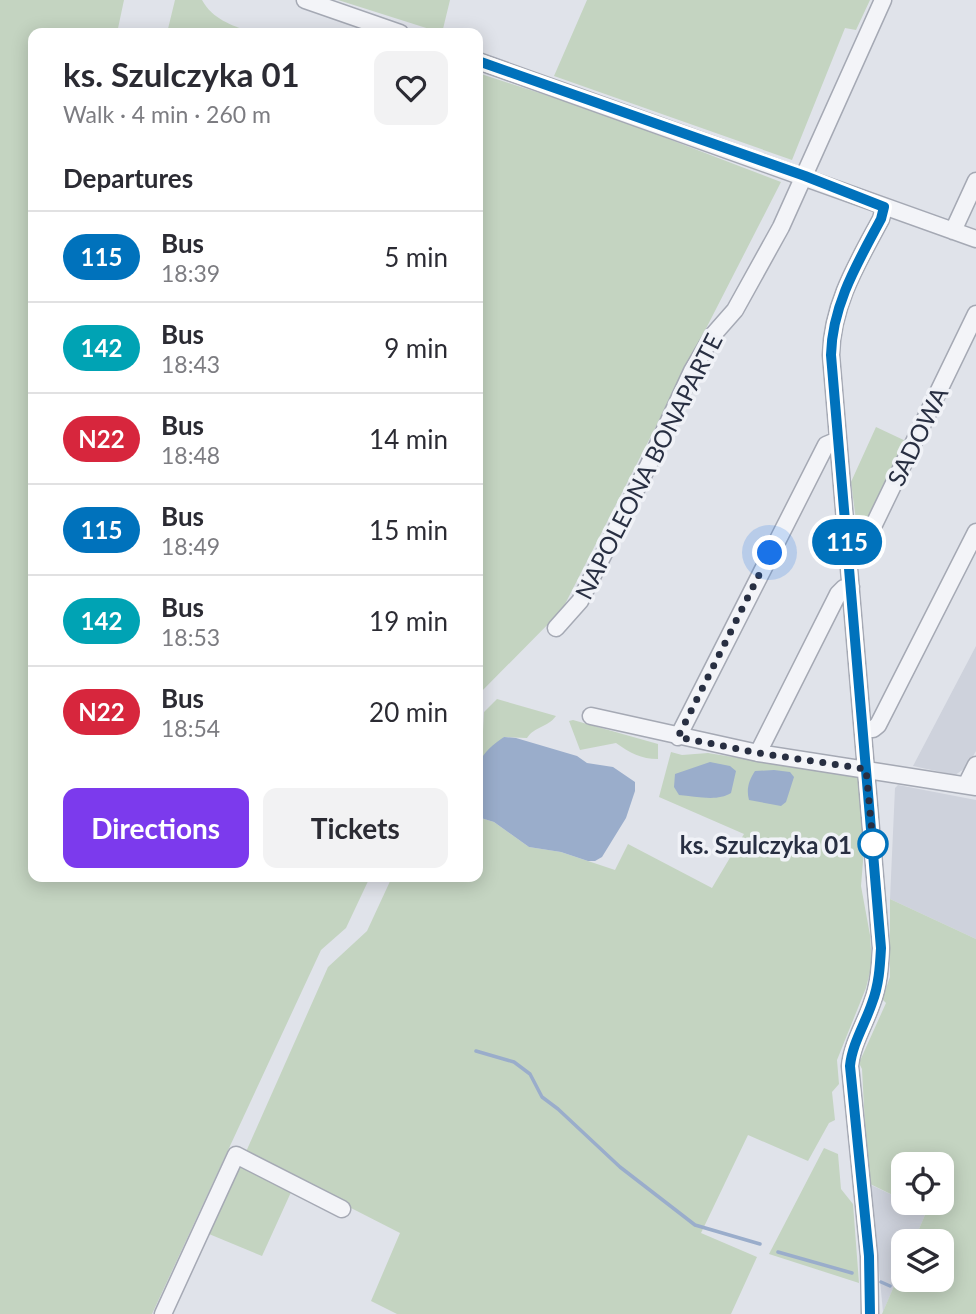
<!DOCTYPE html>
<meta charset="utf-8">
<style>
body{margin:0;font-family:Lato,sans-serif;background:#f2f2f3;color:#2b2b33;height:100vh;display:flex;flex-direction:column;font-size:26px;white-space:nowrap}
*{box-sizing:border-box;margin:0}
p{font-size:23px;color:#7c7c81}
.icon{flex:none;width:38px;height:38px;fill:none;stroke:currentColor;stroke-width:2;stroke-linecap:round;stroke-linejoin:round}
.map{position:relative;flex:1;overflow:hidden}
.panel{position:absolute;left:28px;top:28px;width:455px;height:854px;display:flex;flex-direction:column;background:#fff;border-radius:14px;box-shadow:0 4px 18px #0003}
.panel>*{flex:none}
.badge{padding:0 14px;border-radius:23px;font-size:24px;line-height:46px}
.controls{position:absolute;left:891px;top:1152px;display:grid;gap:14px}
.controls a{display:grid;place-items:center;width:63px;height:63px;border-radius:14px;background:#fff;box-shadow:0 4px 18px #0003;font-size:35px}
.you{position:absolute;width:35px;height:35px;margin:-18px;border:5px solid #fff;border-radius:50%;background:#1a73e8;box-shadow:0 0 0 10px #1a73e833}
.map>.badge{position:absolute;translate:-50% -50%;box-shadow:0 0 0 4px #fff}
h2{padding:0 35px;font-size:26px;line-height:63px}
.round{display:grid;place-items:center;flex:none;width:74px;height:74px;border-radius:14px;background:#f2f2f3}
.head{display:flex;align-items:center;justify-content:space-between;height:119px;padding:0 35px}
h1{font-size:33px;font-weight:700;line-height:52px}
.action{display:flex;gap:14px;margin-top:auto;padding:14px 35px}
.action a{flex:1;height:80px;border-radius:14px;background:#7c3aed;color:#fff;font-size:28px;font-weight:700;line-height:80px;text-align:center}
.action a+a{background:#f2f2f3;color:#2b2b33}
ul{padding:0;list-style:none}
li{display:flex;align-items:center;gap:21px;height:91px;padding:0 35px;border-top:2px solid #e1e1e2}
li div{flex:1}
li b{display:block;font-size:26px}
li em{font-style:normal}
li .badge{min-width:77px;font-weight:700;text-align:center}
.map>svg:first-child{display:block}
</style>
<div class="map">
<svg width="976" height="1314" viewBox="0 0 976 1314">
<rect width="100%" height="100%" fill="#e0e3ea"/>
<path fill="#ced2dc" d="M976,646V751L967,767L955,775L913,766Z
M898,785L976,800V939L890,899L895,788Z
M871,1185L903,1200V1202L927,1210L914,1241H903V1265L883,1312Z"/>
<path fill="#c4d4c1" d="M0,0H124L117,33H33V877H370L346,928L321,950L152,1314H0Z
M175,0H202C213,20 231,24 251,33H167Z
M338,0H450L442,33Z
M587,0H870L856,30L845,28L792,160L554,76Z
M478,73L598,112L781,182L562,610L478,695Z
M876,427L910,443L867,524L863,528H857L851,482Z
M497,699L556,716C547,728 535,726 527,738L504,737L478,770V735L483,731L484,712Z
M573,720L658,744V759C641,759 630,753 616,743L580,750L569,721Z
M671,752L682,755L708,753L858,777L864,849L861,886L870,935L872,964L866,988L837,1060L839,1084L832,1092L835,1120L829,1123L808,1161L748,1135L701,1233L757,1257L731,1314H397L371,1301L400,1233L245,1154L328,967L367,931L392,877H478V811L481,818L494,822L529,847L561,852L615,870L628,844L712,888L744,834L659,797Z
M890,899L976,939V1314H882L903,1265V1279H942V1241H914L927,1210L908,1202H942V1164H903V1200L868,1183L862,1069L859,1063L886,1003L882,999L890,977Z
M824,1148L838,1154L841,1189L853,1204L859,1283L769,1254Z
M241,1164L292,1190L262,1256L209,1234Z"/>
<path fill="#9aadcb" d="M504,737L516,738L577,756L587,763L613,767L635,782V791L626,818L602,857L595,861H588L561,852L529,847L494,822L481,818L478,811V791H480C480,784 478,780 478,774C476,758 492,745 504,737Z
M710,762L730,766L736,771L731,793C717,802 695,796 679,795L674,787L675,774Z
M774,770L790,772L794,777L786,802L781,806L749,800C746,789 749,780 755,771Z"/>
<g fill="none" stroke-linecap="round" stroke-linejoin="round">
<path stroke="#9aadcb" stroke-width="3.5" d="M476,1051L514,1062L530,1074L542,1097L558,1109L620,1167L695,1225L760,1244
M778,1252L852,1273
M881,1282L890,1286"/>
<g stroke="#a5a9b4" stroke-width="19">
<path id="minor" d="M305,0L400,33
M478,61C644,120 810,179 976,239
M953,231L976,181
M848,547L862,544L867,539L976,314
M556,628L580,601L649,464L692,371L713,335L735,310L781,227L883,0
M591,716L758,753L976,787
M863,729H873L878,725L976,532
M678,737L826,445L838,440
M758,753L838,594L844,588L851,587
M966,785L976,765
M163,1314L236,1155L342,1209
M870,1314L869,1256L850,1066C852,1044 865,1024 872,1003C879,985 880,966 881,948L831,355C832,304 858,262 881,219L884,207"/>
</g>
<use href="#minor" stroke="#f3f4f8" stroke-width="16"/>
</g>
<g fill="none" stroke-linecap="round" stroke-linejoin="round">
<g stroke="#fff" stroke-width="16">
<path id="line" d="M478,61L805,176L884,207L881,219C858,262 832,305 831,355L881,948C880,966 879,985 872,1003C865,1024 852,1044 850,1066L869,1256L870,1314"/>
</g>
<use href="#line" stroke="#0072bc" stroke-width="10"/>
<path stroke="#282f42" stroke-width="7" stroke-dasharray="0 12.6" d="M770,553L678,737L758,753L866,769L873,844"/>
</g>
<circle fill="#fff" stroke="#0072bc" stroke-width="3.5" cx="873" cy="844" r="14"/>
<g text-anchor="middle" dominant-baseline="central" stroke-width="7" stroke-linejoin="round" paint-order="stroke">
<g font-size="24" fill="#282f42" stroke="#f0f2f7">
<text transform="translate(917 436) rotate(-64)">SADOWA</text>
<text transform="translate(648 466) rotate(-63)">NAPOLEONA BONAPARTE</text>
</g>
<g font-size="24" font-weight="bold" fill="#282f42" stroke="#f0f2f7" text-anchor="end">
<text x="852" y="844">ks. Szulczyka 01</text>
</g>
</g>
</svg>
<div class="controls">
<a><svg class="icon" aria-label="locate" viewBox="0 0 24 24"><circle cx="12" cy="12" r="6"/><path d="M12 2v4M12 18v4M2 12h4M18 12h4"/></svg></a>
<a><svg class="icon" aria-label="layers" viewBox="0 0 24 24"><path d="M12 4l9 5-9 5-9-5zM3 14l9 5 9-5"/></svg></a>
</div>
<div class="you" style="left:770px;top:553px"></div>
<b class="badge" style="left:847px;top:542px;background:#0072bc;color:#fff">115</b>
<section class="panel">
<div class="head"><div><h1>ks. Szulczyka 01</h1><p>Walk · 4 min · 260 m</p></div><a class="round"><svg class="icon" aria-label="heart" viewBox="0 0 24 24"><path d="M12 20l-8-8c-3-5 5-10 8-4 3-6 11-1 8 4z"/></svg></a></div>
<h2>Departures</h2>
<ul>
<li><span class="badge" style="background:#0072bc;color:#fff">115</span><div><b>Bus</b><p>18:39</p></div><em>5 min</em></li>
<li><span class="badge" style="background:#00a3b4;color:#fff">142</span><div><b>Bus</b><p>18:43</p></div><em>9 min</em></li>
<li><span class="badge" style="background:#d7263d;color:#fff">N22</span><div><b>Bus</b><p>18:48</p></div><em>14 min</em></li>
<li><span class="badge" style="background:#0072bc;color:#fff">115</span><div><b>Bus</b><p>18:49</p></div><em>15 min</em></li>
<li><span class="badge" style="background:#00a3b4;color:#fff">142</span><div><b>Bus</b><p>18:53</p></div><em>19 min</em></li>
<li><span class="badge" style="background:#d7263d;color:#fff">N22</span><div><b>Bus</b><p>18:54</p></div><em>20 min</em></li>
</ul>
<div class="action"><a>Directions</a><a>Tickets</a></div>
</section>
</div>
